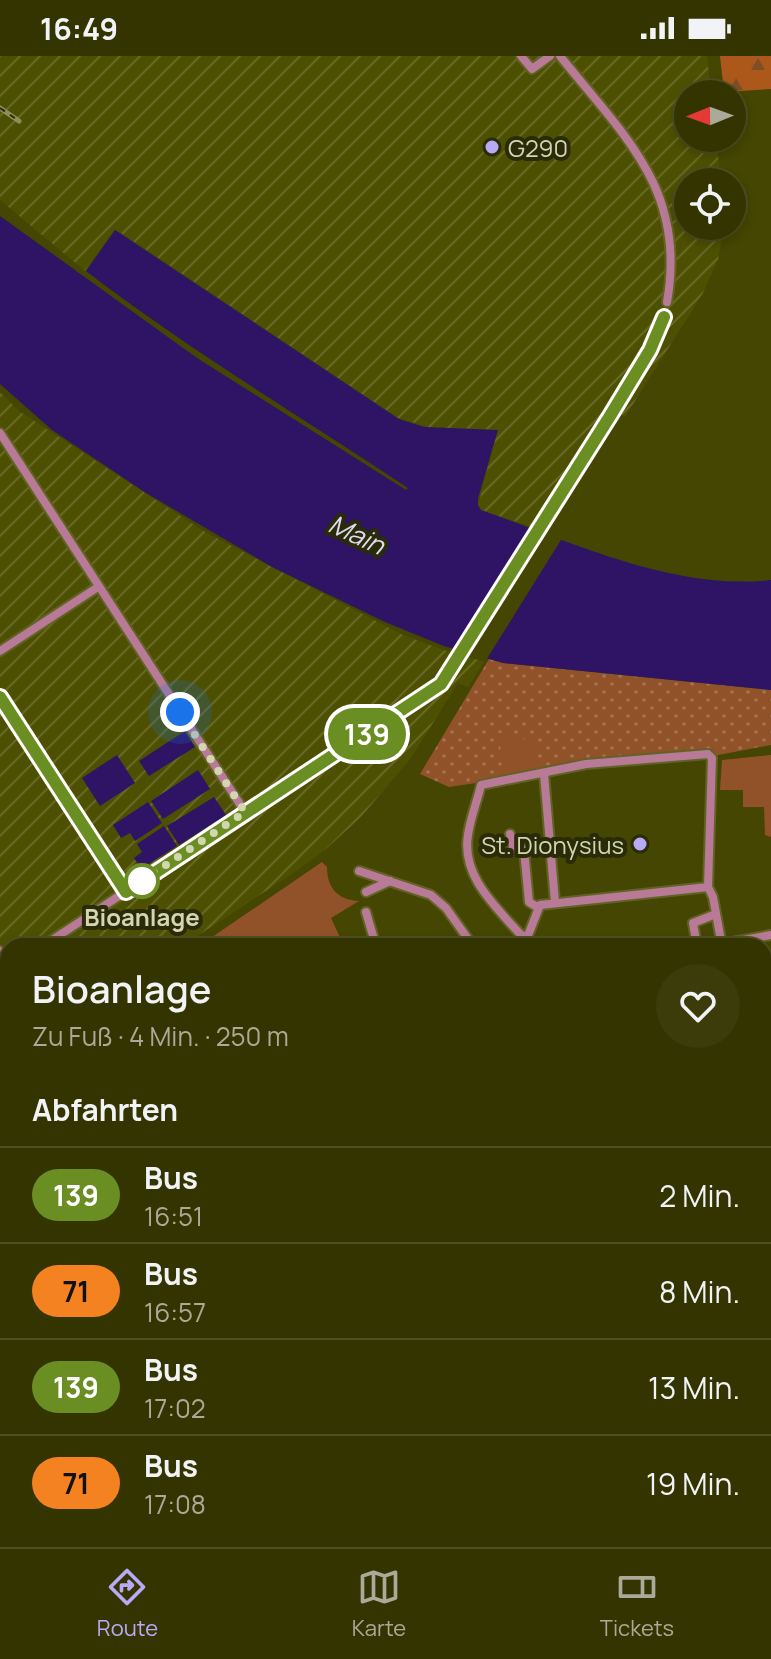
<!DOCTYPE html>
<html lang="de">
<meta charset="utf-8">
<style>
body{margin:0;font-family:Manrope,sans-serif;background:#3c3c0b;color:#f1f3f6;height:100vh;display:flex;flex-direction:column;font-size:30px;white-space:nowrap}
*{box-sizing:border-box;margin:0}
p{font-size:26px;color:#a9aa99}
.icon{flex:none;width:44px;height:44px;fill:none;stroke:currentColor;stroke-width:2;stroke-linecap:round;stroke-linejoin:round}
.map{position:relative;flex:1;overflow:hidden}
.sheet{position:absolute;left:0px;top:882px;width:772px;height:610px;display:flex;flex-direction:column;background:#343401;border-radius:24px 24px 0 0;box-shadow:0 4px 12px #0003,0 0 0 2px #4e4f23}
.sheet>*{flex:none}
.badge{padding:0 16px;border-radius:26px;font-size:28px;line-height:52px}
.needle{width:52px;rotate:269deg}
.tools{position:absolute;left:674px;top:24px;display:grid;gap:16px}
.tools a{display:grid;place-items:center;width:72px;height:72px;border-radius:50%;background:#343401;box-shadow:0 4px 12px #0003,0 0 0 2px #4e4f23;font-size:40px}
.you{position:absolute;width:40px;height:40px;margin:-20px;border:6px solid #fff;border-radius:50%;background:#1a73e8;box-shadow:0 0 0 12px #1a73e833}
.map>.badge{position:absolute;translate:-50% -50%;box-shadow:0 0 0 4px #fff}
h2{padding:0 32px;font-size:30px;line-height:72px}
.round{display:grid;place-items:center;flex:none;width:84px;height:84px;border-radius:42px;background:#3c3c0b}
.summary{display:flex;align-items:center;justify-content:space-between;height:136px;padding:0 32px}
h1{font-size:38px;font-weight:600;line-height:60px}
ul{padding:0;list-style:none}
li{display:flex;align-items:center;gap:24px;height:96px;padding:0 32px;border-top:2px solid #4e4f23}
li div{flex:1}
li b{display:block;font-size:30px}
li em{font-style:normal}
li .badge{min-width:88px;font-weight:700;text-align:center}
.status{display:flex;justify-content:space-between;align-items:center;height:56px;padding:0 40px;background:#343401;direction:ltr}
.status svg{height:22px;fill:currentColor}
.tabs{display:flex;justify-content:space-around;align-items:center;height:112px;border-top:2px solid #4e4f23;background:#343401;font-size:22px;color:#a9aa99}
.tabs a{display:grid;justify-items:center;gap:4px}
.tabs .on{color:#b7abf7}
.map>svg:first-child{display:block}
</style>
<div class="status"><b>16:49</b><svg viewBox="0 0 49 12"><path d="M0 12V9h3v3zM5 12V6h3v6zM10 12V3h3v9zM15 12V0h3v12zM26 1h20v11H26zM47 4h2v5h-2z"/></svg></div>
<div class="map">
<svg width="771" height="1491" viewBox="0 0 771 1491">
<defs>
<pattern id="industrial-furrows" width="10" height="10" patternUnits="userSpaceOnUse" patternTransform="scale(2)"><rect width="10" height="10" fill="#4e5001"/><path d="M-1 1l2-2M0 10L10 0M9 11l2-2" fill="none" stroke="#676824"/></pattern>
<pattern id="grass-dots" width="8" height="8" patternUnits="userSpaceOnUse" patternTransform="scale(2)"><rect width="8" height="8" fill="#91522a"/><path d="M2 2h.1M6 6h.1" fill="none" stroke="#a47250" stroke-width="1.8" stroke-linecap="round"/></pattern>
<pattern id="forest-firs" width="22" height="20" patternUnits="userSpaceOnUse" patternTransform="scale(2)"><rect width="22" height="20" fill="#ac581b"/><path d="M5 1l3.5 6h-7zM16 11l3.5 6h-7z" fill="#804e25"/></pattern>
<pattern id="cemetery-stones" width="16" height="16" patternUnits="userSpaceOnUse" patternTransform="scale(2)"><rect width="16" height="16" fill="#91522a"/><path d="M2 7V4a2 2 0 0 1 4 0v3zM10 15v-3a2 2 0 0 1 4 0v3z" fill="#a47250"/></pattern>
</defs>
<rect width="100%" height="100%" fill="#454601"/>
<path fill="url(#industrial-furrows)" d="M0,0H707L711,38H688V82H716L721,126H688V170H724L718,204L703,237L625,361L609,350L532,471L481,454L478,450L497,374L429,371L398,362L115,173L85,215L0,144Z
M0,336L19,355L207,477L401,578L443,594L485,604L468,631L458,627L411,702L361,761L326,793L295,816L182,890H8V1004L0,1009Z"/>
<path fill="url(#grass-dots)" d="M489,603L503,607L771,634V689L713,700L675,698L449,731L420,718Z"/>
<path fill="url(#forest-firs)" d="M720,0H771V33L724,36Z"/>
<path fill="url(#cemetery-stones)" d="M771,1360V1491H667L658,1484H764V1363Z"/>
<path fill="#91522a" d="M499,677L532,685L540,714L503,720Z
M771,699V781L765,779L764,751H743V734H720L722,704Z
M322,806L327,811C327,832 338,844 359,845L331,862L344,890H199Z
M8,1299V1445L0,1439V1310Z
M211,1484H276L272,1491H215Z"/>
<path fill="#2f1465" d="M0,160L197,302L406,434L408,432C300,360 189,294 86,215L115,174L399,363L424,371L498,374L478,442V449L481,454C573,486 672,535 771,524V634L503,607L444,590L385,566L272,511L146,437L52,374L0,328Z
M185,675L195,691L149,720L139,705Z
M117,699L135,727L100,750L82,722Z
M198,714L210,733L163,763L151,745Z
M214,741L226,759L179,789L167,770Z
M148,746L162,767L135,785L130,777L121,782L113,769Z
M164,770L177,790L141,813L134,802L142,796L137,788Z"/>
<path fill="#454601" d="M535,469L564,479L485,606L455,597Z"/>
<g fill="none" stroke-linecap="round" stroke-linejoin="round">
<g stroke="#616324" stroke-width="12">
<path id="minor" d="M521,0L532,13L550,0
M560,0C624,80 687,134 667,246
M0,377L245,756
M0,595L98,531
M0,641L126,836
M544,718L555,846
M510,778L514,794H524L529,846L537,851
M359,815L431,839L446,852L473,890
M366,836L390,825
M366,856L376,890
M527,882L520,878C496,851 461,820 468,779C470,763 477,746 481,729L586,708L708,698L712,702L708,831L713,841L722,890
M721,888L771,879
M43,890L441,628L596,384L650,294L664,261
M530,890L527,882L540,849L708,831
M697,890L693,867L716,858
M0,895L8,908
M764,954L771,953
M764,1021L771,1020
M8,1051L6,1053L8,1061
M764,1089L771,1087
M764,1119L771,1156
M764,1180L771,1187
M764,1281L771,1275
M315,1491L321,1484
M586,1491L589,1484
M605,1491L607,1484"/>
</g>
<g stroke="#616324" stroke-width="15">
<path id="major" d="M0,1102L8,1101
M0,1143L8,1145
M516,1484L526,1491"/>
</g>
<use href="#minor" stroke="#b87a96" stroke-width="8"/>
<use href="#major" stroke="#ffcbe1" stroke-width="11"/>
<g stroke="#8d8f59" stroke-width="5">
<path id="rail" d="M0,52L19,65
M0,1452L8,1458
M52,1484L62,1491"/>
</g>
<use href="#rail" stroke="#2a2b09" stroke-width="2" stroke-dasharray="6" stroke-linecap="butt"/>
</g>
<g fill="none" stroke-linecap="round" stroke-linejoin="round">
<g stroke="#fff" stroke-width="18">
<path id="line" d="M0,641L126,836L441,628L610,360L650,294L664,261"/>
</g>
<use href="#line" stroke="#6b8e23" stroke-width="12"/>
<path stroke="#d3d6af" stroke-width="8" stroke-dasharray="0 14.4" d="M142,825L245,756L180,656"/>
</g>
<g fill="#b7abf7" stroke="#2a2b09" stroke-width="3">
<circle cx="492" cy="91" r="8"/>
<circle cx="640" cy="788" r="8"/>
</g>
<circle fill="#fff" stroke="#6b8e23" stroke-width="4" cx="142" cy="825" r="16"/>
<g text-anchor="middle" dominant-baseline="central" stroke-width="8" stroke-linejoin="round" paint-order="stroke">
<g font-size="24" fill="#d3d6af" stroke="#2a2b09" text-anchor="start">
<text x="508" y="91">G290</text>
<text x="624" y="788" text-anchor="end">St. Dionysius</text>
</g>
<g font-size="24" font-weight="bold" fill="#d3d6af" stroke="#2a2b09">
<text x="142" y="860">Bioanlage</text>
</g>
<g font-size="26" font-style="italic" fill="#dedbf3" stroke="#2a2b09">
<text transform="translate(357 478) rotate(25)">Main</text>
</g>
</g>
</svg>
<div class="tools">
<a><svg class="needle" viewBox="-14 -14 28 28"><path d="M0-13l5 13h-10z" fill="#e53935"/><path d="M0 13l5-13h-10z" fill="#a9aa99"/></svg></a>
<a><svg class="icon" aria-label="locate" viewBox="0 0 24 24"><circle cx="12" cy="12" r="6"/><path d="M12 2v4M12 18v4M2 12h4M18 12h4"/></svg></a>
</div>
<div class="you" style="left:180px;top:656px"></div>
<b class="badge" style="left:367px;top:678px;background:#6b8e23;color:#fff">139</b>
<section class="sheet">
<div class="summary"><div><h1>Bioanlage</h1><p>Zu Fuß · 4 Min. · 250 m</p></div><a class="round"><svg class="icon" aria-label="heart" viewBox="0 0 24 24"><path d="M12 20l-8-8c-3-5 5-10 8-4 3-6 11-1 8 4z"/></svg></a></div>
<h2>Abfahrten</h2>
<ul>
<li><span class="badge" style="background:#6b8e23;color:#fff">139</span><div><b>Bus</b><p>16:51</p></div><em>2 Min.</em></li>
<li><span class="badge" style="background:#f58220;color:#111">71</span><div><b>Bus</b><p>16:57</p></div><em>8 Min.</em></li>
<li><span class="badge" style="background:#6b8e23;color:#fff">139</span><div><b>Bus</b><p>17:02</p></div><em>13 Min.</em></li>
<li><span class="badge" style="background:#f58220;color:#111">71</span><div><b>Bus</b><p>17:08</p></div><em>19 Min.</em></li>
</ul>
</section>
</div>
<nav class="tabs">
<a class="on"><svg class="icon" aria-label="directions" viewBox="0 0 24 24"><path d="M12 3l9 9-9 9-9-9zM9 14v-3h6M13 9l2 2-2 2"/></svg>Route</a>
<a><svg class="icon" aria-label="map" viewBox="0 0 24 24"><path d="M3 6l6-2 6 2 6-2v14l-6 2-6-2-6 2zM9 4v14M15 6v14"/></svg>Karte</a>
<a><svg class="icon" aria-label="tickets" viewBox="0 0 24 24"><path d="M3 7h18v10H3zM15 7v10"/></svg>Tickets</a>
</nav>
